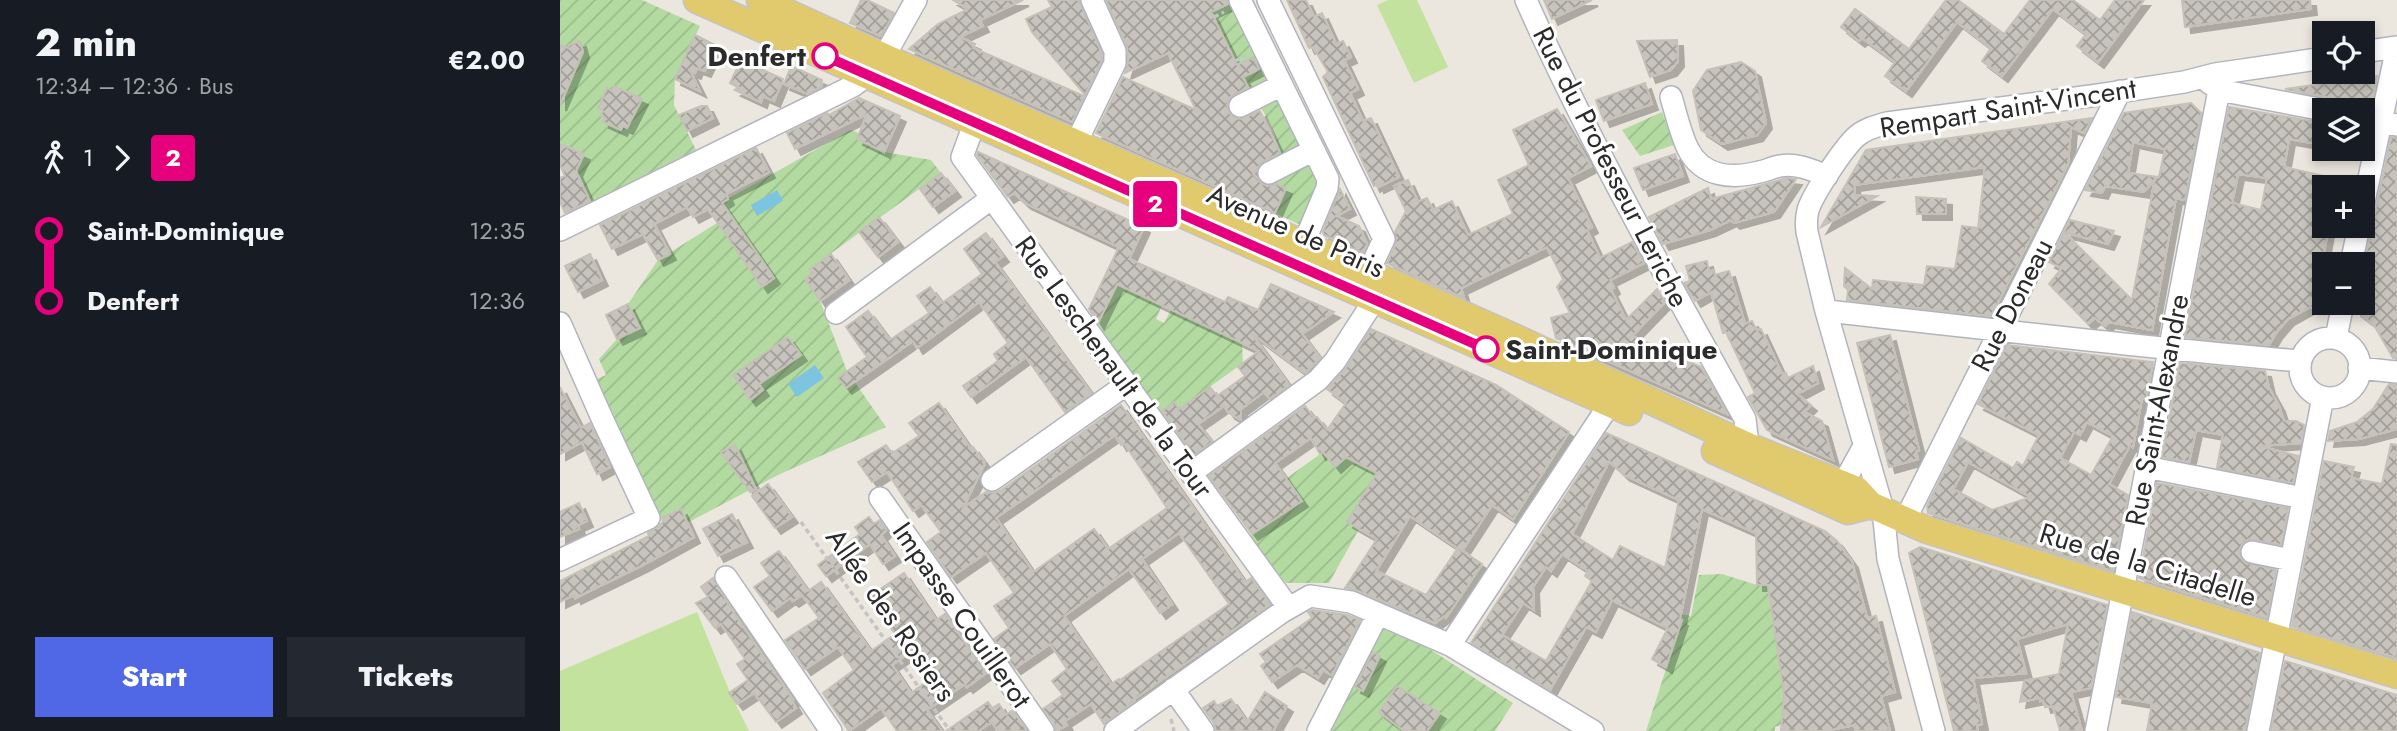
<!DOCTYPE html>
<meta charset="utf-8">
<style>
body{margin:0;font-family:Jost,sans-serif;background:#242831;color:#f1f3f6;height:100vh;display:flex;flex-direction:column;font-size:26px;white-space:nowrap}
*{box-sizing:border-box;margin:0}
p{font-size:23px;color:#9ea1a6}
.icon{flex:none;width:38px;height:38px;fill:none;stroke:currentColor;stroke-width:2;stroke-linecap:round;stroke-linejoin:round}
.map{position:relative;flex:1;overflow:hidden}
.side{display:flex;flex-direction:column;background:#171b24;width:560px}
.side>*{flex:none}
.badge{padding:0 14px;border-radius:5px;font-size:24px;line-height:46px}
.controls{position:absolute;left:1752px;top:21px;display:grid;gap:14px}
.controls a{display:grid;place-items:center;width:63px;height:63px;border-radius:0px;background:#171b24;box-shadow:0 4px 10px #0003;font-size:35px}
.map>.badge{position:absolute;translate:-50% -50%;box-shadow:0 0 0 4px #fff}
.legs{display:flex;align-items:center;gap:10px;height:77px;padding:0 35px;font-size:23px}
.legs p{margin-inline-start:auto}
.head{display:flex;align-items:center;justify-content:space-between;height:119px;padding:0 35px}
h1{font-size:38px;font-weight:800;line-height:52px}
.cta{display:flex;gap:14px;margin-top:auto;padding:14px 35px}
.cta a{flex:1;height:80px;border-radius:0px;background:#5068e6;color:#fff;font-size:28px;font-weight:800;line-height:80px;text-align:center}
.cta a+a{background:#242831;color:#f1f3f6}
ul{padding:0 35px;list-style:none}
li{display:flex;align-items:center;gap:24px;height:70px;font-size:26px}
li i{display:grid;place-items:center;width:10px;height:100%;margin:0 9px;background:currentColor}
li i::after{content:'';width:18px;height:18px;margin:-9px;border:5px solid;border-radius:50%;background:#171b24}
li p{margin-inline-start:auto}
li:first-child i{background:linear-gradient(#0000 50%,currentColor 0)}
li:last-child i{background:linear-gradient(currentColor 50%,#0000 0)}
main{display:flex;flex:1;min-height:0}
.map>svg:first-child{display:block}
</style>
<main>
<section class="side">
<div class="head"><div><h1>2 min</h1><p>12:34 – 12:36 · Bus</p></div><b>€2.00</b></div>
<div class="legs"><svg class="icon" aria-label="walk" viewBox="0 0 24 24"><circle cx="13" cy="4" r="2"/><path d="M13 8l-2 6 4 7M11 14l-3 7M7 12l3-4h3l4 4"/></svg>1<svg class="icon" aria-label="forward" viewBox="0 0 24 24"><path d="M9 5l7 7-7 7"/></svg><b class="badge" style="background:#e6007e;color:#fff">2</b></div>
<ul>
<li><i style="color:#e6007e"></i><b>Saint-Dominique</b><p>12:35</p></li>
<li><i style="color:#e6007e"></i><b>Denfert</b><p>12:36</p></li>
</ul>
<div class="cta"><a>Start</a><a>Tickets</a></div>
</section>
<div class="map">
<svg width="1837" height="731" viewBox="0 0 1837 731">
<defs>
<pattern id="garden-furrows" width="10" height="10" patternUnits="userSpaceOnUse" patternTransform="scale(1.75)"><rect width="10" height="10" fill="#b3dba1"/><path d="M-1 1l2-2M0 10L10 0M9 11l2-2" fill="none" stroke="#9abc8b"/></pattern>
<pattern id="building-cross-hatch" width="8" height="8" patternUnits="userSpaceOnUse" patternTransform="scale(1.75)"><rect width="8" height="8" fill="#c7c4bd"/><path d="M0 0l8 8M0 8l8-8" fill="none" stroke="#a29f9a"/></pattern>
<filter id="shadow"><feDropShadow dx="6" dy="6" stdDeviation="0" flood-color="#0004"/></filter>
</defs>
<rect width="100%" height="100%" fill="#ebe6de"/>
<path fill="url(#garden-furrows)" d="M0,0H82L140,26L115,79L114,105L136,150L31,202L16,171L24,154L0,143Z
M659,0H693L778,178L751,144L723,159L711,125L683,77L694,71L688,60L677,65L651,12L662,7Z
M1102,112L1114,145L1080,156L1062,130Z
M291,130L299,133L297,140L324,152L371,160L381,173L251,268L253,273L245,279L260,301L287,371L326,427L220,474L127,523L120,509L101,519L37,379L46,375L39,359L57,339L80,328L68,304L98,260L157,223L202,286L214,278L162,202Z
M751,157L763,183L745,227L715,213L726,188L706,179Z
M558,285L602,305L596,319L604,323L611,310L653,329H669L667,336L682,343L683,363L619,409L614,402L599,413L538,324Z
M763,452L775,467L791,453L801,465L819,469L788,522L799,529L769,583H726L688,537L742,501L727,478Z
M1162,574L1197,585H1208L1224,695L1221,725L1215,727V731H1086L1115,641L1121,614L1131,616L1139,575Z
M818,627L865,646L953,703L935,731H764Z"/>
<path fill="#c3e29e" d="M828,0H857L888,67L854,83L817,5Z
M137,612L171,695L189,731H0V671Z"/>
<path fill="#7dc4e1" d="M217,190L223,201L197,216L191,205Z
M255,365L264,378L237,397L228,384Z"/>
<path fill="url(#building-cross-hatch)" stroke="#c6c1b8" stroke-width="2" fill-rule="evenodd" filter="url(#shadow)" d="M301,0H307L334,13L321,36L290,23Z
M393,0H463L420,20L423,26L399,37L415,44L413,48L524,96L512,122L349,49L378,24L408,9Z
M488,0H519L542,54V60L525,95L472,32L466,19L492,7Z
M546,0H667L668,4L651,12L677,65L693,57L699,69L683,77L688,87L669,98L667,105L668,111L673,117L680,119L700,111L720,153L702,162L693,174L702,184L709,186L716,184L726,188L715,213L536,133L563,77L636,110L608,53L565,73L568,63L567,46Z
M727,0H746L754,17L762,13L776,44L783,41L791,57L784,60L798,89L790,93L803,121L811,118L839,177L818,187L817,184L814,186L763,77L768,72L753,47L749,48Z
M984,0H1032L992,19Z
M1386,0H1398L1444,34L1470,0H1513L1540,20L1555,0H1584L1538,62L1517,46L1526,34L1493,9L1442,76L1422,61L1431,48L1397,22L1346,91L1325,76L1335,62L1302,38L1299,41L1281,27L1295,9L1349,49Z
M1622,0H1750L1751,9L1625,27Z
M135,35L157,46L145,71L137,68L135,73L130,71L140,91L115,79Z
M1117,40L1118,61L1111,70L1090,77L1077,41Z
M20,41L23,52L0,105V45L8,48L9,45Z
M181,60L223,79L214,101L203,96L201,102L175,90L180,88L170,83Z
M1181,62L1195,71L1206,123L1197,135L1162,144L1141,130L1133,91L1147,70Z
M231,66L262,80L261,87L248,94L224,84Z
M1817,76L1811,106L1798,105L1794,108L1776,104L1766,97L1725,89Z
M1085,83L1092,104L1044,121L1036,100Z
M54,86L82,99L67,128L63,126L61,130L43,122L45,118L40,116L43,111L38,108L47,88L52,91Z
M299,98L340,116L324,152L297,139L307,114L235,149L227,133L267,113L269,115Z
M1631,103L1641,113L1625,200L1616,198L1592,330L1549,322L1545,326L1535,318L1528,324L1489,284L1502,268L1489,262L1504,232L1572,300L1595,179L1584,192L1545,186L1542,193L1525,190L1564,113ZM1573,142L1605,149L1599,177L1568,173Z
M141,106H147L153,118L127,131L119,115Z
M1669,107L1764,123V145L1729,139L1724,167L1764,176V226H1769L1762,262H1764V305L1748,308L1728,319L1716,333L1709,345L1625,337ZM1678,174L1707,178L1701,210L1672,203Z
M997,109L1031,166L1008,178L1032,227L1027,230L1040,258L1072,242L1084,263L1050,280L1054,288L1051,290L1066,320L1097,289L1105,302L1072,336L1141,367L1167,414L996,338L991,318L1010,313L997,287L1003,279L987,247L901,288L904,298L827,263L836,244L835,232L846,211L834,186L848,180L858,202L867,198L873,210L892,201L908,235L953,214L938,180L969,165L953,130Z
M1532,118L1524,133L1511,127L1508,164L1431,316L1287,300L1288,290L1284,286L1285,268L1312,289L1313,280L1364,285L1367,266L1395,269L1402,226L1418,228L1425,167L1294,185L1295,195L1317,196L1261,227L1306,150Z
M1831,137L1837,138V175L1835,187L1837,188V359L1833,358L1814,325L1795,310L1796,303H1802V270L1812,229L1811,221L1815,214Z
M0,144L24,154L16,171L30,201L5,213L0,202V178L5,176L0,165Z
M196,148L209,172L166,194L168,199L162,203L214,278L202,287L148,209L133,217L127,207L94,224L110,254L98,260L83,234L52,249L40,225Z
M418,152L584,227L569,259L665,302L668,297L698,310L711,284L774,312L742,334L760,358L745,373L691,333L729,385L710,399L704,392L693,400L681,409V420L669,413L664,406L638,424L652,442L634,455L602,411L614,402L619,409L650,387L657,396L685,376L678,367L699,351L557,284L538,323L529,309L559,247L465,203L454,193L448,197L417,155Z
M1115,154L1123,176L1083,190L1074,168Z
M381,173L395,191L373,207L360,189Z
M1227,178L1236,179L1214,212L1174,223L1171,220L1150,230L1103,244L1089,217L1148,188L1151,199Z
M780,189L790,209L776,216L799,226L807,244L803,253L764,235L763,232Z
M1356,197L1386,199V214H1357Z
M319,217L338,242L318,257L299,232Z
M1510,220L1554,231L1548,244L1504,232Z
M426,233L443,256L435,262L531,393L505,412L466,357L411,397L403,386L438,361L434,354L448,343L419,302L357,348L353,341L286,388L278,378L307,357L286,327L308,311L330,340L369,313L357,296L370,287L382,303L422,274L404,249Z
M30,254L42,280L18,292L5,266Z
M271,254L289,280L260,301L245,279L253,273L250,269Z
M1147,261L1149,272L1154,270L1155,275L1169,271L1185,324L1192,321L1197,331L1201,329L1222,374L1226,373L1228,378L1253,366L1258,383L1237,394L1251,405L1244,412L1262,421L1273,460L1207,430L1188,397L1195,393L1166,332L1163,333L1151,292L1135,301L1124,283L1130,281L1126,266Z
M68,304L80,328L57,339L46,315Z
M811,329L936,385L1009,432L953,519L932,505L902,551L850,516L816,571L866,595L898,548L922,564L886,618L884,616L875,623L796,590L785,588L817,539L787,522L817,473L786,457L775,467L763,452L760,454L751,438L715,463L742,501L692,534L649,476L745,406L754,418L757,417L767,430L786,403L767,389L786,368Z
M1330,335L1359,450L1356,451L1358,459L1329,467L1297,343Z
M228,337L241,355L199,384L203,390L190,400L173,375Z
M1447,345L1593,362L1586,399L1582,398L1573,447L1570,445L1549,484L1568,495L1553,571L1368,513L1367,506L1401,438L1453,468L1457,462L1463,466L1479,435L1418,404ZM1527,422L1553,436L1531,475L1500,458L1514,432L1520,435ZM1408,462L1422,470L1471,497L1432,510L1393,489Z
M1620,363L1705,371L1709,388L1719,406L1724,421H1736L1744,425L1741,443L1699,446L1738,456L1733,483L1657,468L1663,435L1636,430L1629,462L1602,457Z
M1829,384L1837,385V429L1799,439L1768,441L1770,431L1797,422L1813,409Z
M0,387L21,428L30,423L50,467L37,474L22,442L0,454Z
M379,403L411,449L413,447L425,463L403,508L426,492L433,493L440,491L561,405L685,582L691,578L710,604L573,700L574,701L544,724L531,704L505,721L507,725L496,731L494,723L483,709L503,695L492,681L507,669L490,644L455,668L434,639L449,628L434,606L454,593L426,553L391,577L367,542L381,532L361,505L353,511L327,472L312,482L298,462L326,445L332,453L359,436L349,423ZM555,435L561,445L564,443L607,508L548,549L534,529L473,572L436,518ZM619,533L669,604L560,680L559,679L551,684L504,616L569,569L600,613L612,604L582,559Z
M1046,433L1265,531L1277,541L1292,562L1307,618L1316,616L1335,692L1321,696L1330,731H1296L1294,725L1266,731H1221L1224,695L1208,585H1197L1196,533L1142,509L1120,619L1122,620L1106,667L1092,659L1108,628L1052,600L1036,632L1026,627L990,690L911,643ZM1049,461L1064,475L1119,500L1105,568L1060,546L1053,560L1012,534ZM1002,554L1028,571L1025,576L1032,581L986,661L942,635L963,603L974,610L973,587L986,567L991,571Z
M1831,444L1837,445V658L1732,626L1764,461L1794,467L1791,478L1822,484Z
M175,445L196,489L190,492L161,452Z
M1597,483L1728,508L1721,545L1689,539L1683,543L1679,550L1680,557L1684,562L1716,570L1707,618L1579,578Z
M208,484L232,517L215,528L192,496Z
M19,503L27,521L18,525L19,529L0,537V512Z
M121,509L134,537L83,565L15,598L14,595L0,602V581L89,536L88,533L99,526L103,522L102,518Z
M172,514L187,542L158,556L143,529Z
M309,517L314,524L320,520L326,530L321,535L335,556L323,564L310,544L266,576L258,565L300,534L295,527Z
M1360,547L1547,605L1531,688L1511,692L1522,731H1500L1493,706L1485,707L1483,700L1480,701V698L1460,702L1464,681L1499,674L1508,624L1457,639L1466,673L1413,678L1422,724L1417,725L1418,731H1394L1349,553Z
M219,551L248,591L261,582L311,651L335,634L309,597L344,573L376,620L385,614L426,673L407,687L405,684L367,710L382,731H337L321,708L289,731L263,693L294,670L278,647L245,669L225,640L259,618L242,595L233,601L230,598L212,611L194,587L210,576L201,563ZM358,647L377,674L351,693L332,665Z
M153,578L175,615L233,700L232,701L236,708L216,722L194,693L177,704L169,693L188,680L177,664L185,659L161,624L155,628L136,603L148,597L141,587Z
M753,610L787,615L800,620L772,675L763,670L758,678L737,665L712,682L701,666L706,662L700,654L752,618L748,612Z
M1572,612L1700,653L1685,731H1587L1592,703L1556,697Z
M813,652L820,656L803,691L795,687Z
M1725,661L1837,695V731H1711Z
M837,686L880,713L867,731H844L819,712Z
M705,692L727,706L713,731H656L654,723L643,708L654,701L657,706L671,699L687,722Z
M428,702L432,708L439,704L446,715L453,710L467,731H438L432,722L418,731H386Z"/>
<g fill="none" stroke-linecap="round" stroke-linejoin="round">
<g stroke="#b2b4bd" stroke-width="24">
<path id="minor" d="M680,0L768,179L767,188L743,245
M708,0L824,239L808,273
M966,0C1030,144 1109,282 1185,419L1188,446
M1802,52L1837,47
M313,63L324,57L356,0
M1648,82L1659,90L1764,110
M1111,97C1116,113 1120,133 1128,149C1142,177 1172,179 1199,172C1206,171 1213,167 1220,166C1237,163 1252,170 1267,176
M680,106L722,85
M426,116L415,122L402,157L728,607
M1802,118L1837,125
M520,158L516,143L555,63V51L532,0
M709,173L754,150
M1802,211L1837,47
M0,230L293,86L319,67
M1791,264L1799,226
M1266,311C1424,328 1582,348 1741,361
M276,313L432,198
M0,323L41,416L89,518L0,560
M1776,338L1783,303
M1740 368a30 30 0 1 1 60 0a30 30 0 1 1-60 0Z
M1799,368L1837,372
M1586,467L1743,498
M631,473L758,380L775,361L815,299
M432,480L567,384
M1283,484L1304,446
M320,498L483,731
M1345,520L1560,91
M1692,552L1731,560
M166,577L271,731
M890,645L1057,393
M613,689L643,731
M555,731L722,612L750,596L791,602L890,645L1033,731
M758,731L818,614
M1374,731L1328,559L1323,510L1266,311L1247,232C1246,224 1246,218 1248,210C1253,194 1284,147 1297,136C1305,129 1316,126 1327,123L1538,95L1624,82L1655,74L1764,58
M1536,731L1659,90
M1698,731L1763,397"/>
</g>
<g stroke="#c4c4c4" stroke-width="29">
<path id="major" d="M137,0L1069,412
M200,0L403,93L956,338L1188,446L1297,490L1311,505L1367,530L1837,675
M1155,451L1288,511L1311,505"/>
</g>
<path stroke="#c4c4c4" stroke-width="3.5" stroke-dasharray="5 3.5" stroke-linecap="butt" d="M654,17L664,12
M675,61L686,56
M241,522L390,731
M611,719L614,731"/>
<use href="#minor" stroke="#fff" stroke-width="21"/>
<use href="#major" stroke="#e1c96d" stroke-width="26"/>
</g>
<g fill="none" stroke-linecap="round" stroke-linejoin="round">
<g stroke="#fff" stroke-width="16">
<path id="line-1" d="M265,56L926,349"/>
</g>
<use href="#line-1" stroke="#e6007e" stroke-width="10"/>
</g>
<g fill="#fff" stroke="#e6007e" stroke-width="3.5">
<circle cx="265" cy="56" r="12"/>
<circle cx="926" cy="349" r="12"/>
</g>
<g text-anchor="middle" dominant-baseline="central" stroke-width="6" stroke-linejoin="round" paint-order="stroke">
<g font-size="28" font-weight="bold" fill="#2b2b2b" stroke="#fff" text-anchor="end">
<text x="246" y="56">Denfert</text>
<text x="945" y="349" text-anchor="start">Saint-Dominique</text>
</g>
<g font-size="28" fill="#2b2b2b" stroke="#fff">
<text transform="translate(1448 108) rotate(-9)">Rempart Saint-Vincent</text>
<text transform="translate(1051 167) rotate(63)">Rue du Professeur Leriche</text>
<text transform="translate(736 231) rotate(24)">Avenue de Paris</text>
<text transform="translate(1452 305) rotate(-63)">Rue Doneau</text>
<text transform="translate(554 367) rotate(54)">Rue Leschenault de la Tour</text>
<text transform="translate(1597 410) rotate(-79)">Rue Saint-Alexandre</text>
<text transform="translate(1588 565) rotate(17)">Rue de la Citadelle</text>
<text transform="translate(331 615) rotate(55)">Allée des Rosiers</text>
<text transform="translate(402 615) rotate(55)">Impasse Couillerot</text>
</g>
</g>
</svg>
<div class="controls">
<a><svg class="icon" aria-label="locate" viewBox="0 0 24 24"><circle cx="12" cy="12" r="6"/><path d="M12 2v4M12 18v4M2 12h4M18 12h4"/></svg></a>
<a><svg class="icon" aria-label="layers" viewBox="0 0 24 24"><path d="M12 4l9 5-9 5-9-5zM3 14l9 5 9-5"/></svg></a>
<a>+</a>
<a>−</a>
</div>
<b class="badge" style="left:595px;top:204px;background:#e6007e;color:#fff">2</b>
</div>
</main>
